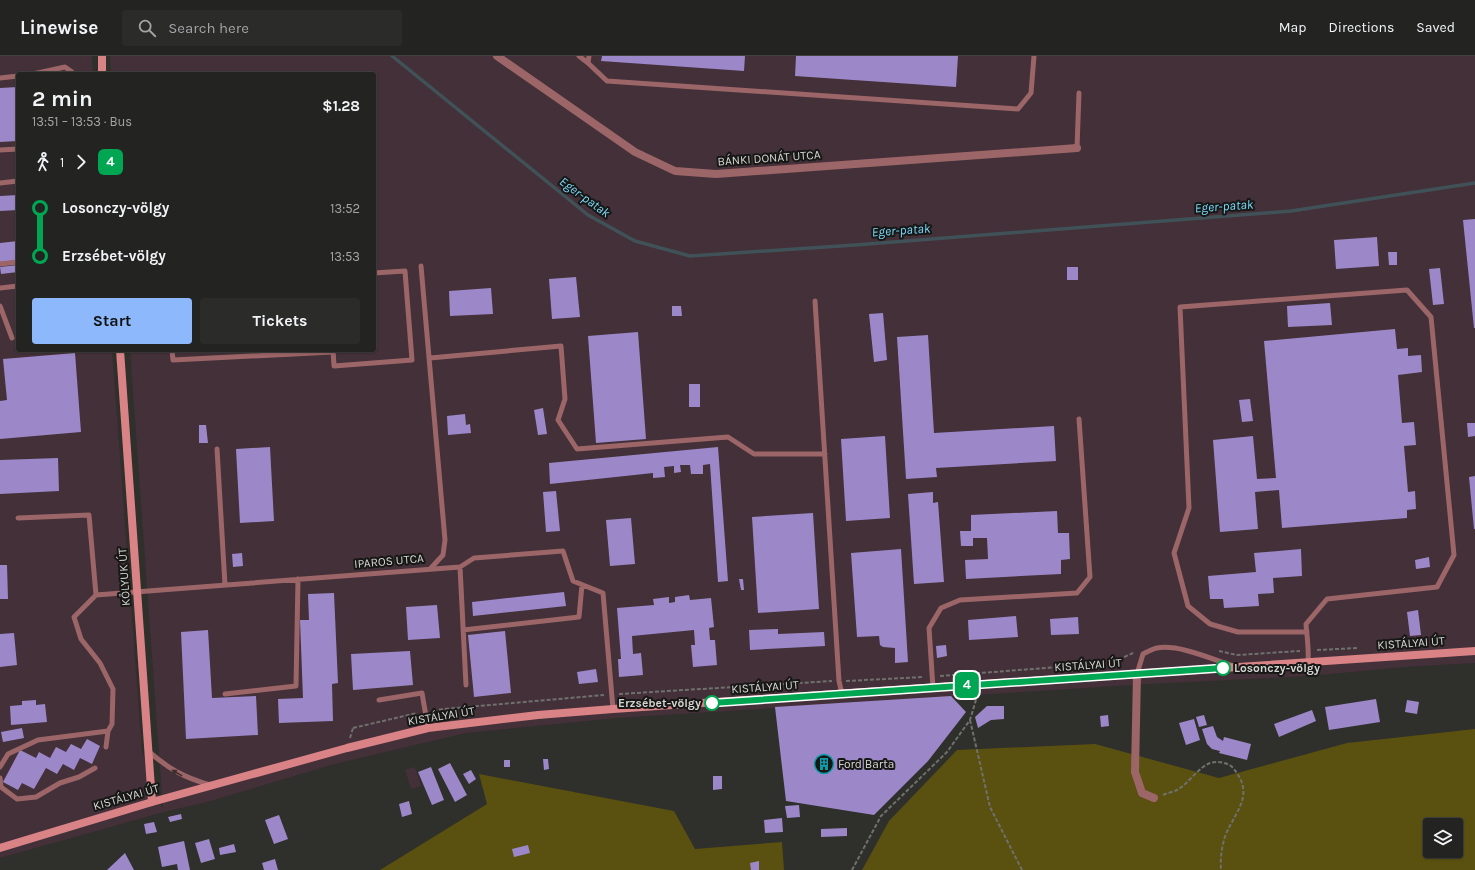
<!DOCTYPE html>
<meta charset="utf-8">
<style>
body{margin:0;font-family:Karla,sans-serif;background:#2b2b2a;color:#f1f3f6;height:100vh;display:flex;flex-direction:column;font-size:15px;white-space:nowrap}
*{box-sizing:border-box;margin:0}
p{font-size:13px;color:#a3a4a5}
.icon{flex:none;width:22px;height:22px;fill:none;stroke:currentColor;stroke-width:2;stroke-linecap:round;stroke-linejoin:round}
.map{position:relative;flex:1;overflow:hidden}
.details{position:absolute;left:16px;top:16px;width:360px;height:280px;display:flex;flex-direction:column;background:#232321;border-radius:4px;box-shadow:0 1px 3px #0004,0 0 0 1px #40403f}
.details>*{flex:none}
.badge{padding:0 8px;border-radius:6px;font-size:14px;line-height:26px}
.fabs{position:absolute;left:1423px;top:762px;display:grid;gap:8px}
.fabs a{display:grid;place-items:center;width:40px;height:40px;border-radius:4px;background:#232321;box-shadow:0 1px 3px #0004,0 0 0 1px #40403f;font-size:20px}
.map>.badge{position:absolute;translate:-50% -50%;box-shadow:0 0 0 2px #fff}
.legs{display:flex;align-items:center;gap:6px;height:44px;padding:0 16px;font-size:13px}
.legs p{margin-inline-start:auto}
.headline{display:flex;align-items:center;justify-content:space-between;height:68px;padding:0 16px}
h1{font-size:22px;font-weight:700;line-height:30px}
.cta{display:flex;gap:8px;margin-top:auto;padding:8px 16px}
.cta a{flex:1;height:46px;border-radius:4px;background:#8db9fc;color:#111;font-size:16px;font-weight:700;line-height:46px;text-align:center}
.cta a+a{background:#2b2b2a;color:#f1f3f6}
ul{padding:0 16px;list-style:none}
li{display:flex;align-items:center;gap:14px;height:48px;font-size:15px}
li i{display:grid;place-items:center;width:6px;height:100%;margin:0 5px;background:currentColor}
li i::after{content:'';width:10px;height:10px;margin:-5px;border:3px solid;border-radius:50%;background:#232321}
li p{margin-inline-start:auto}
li:first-child i{background:linear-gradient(#0000 50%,currentColor 0)}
li:last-child i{background:linear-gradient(currentColor 50%,#0000 0)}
header{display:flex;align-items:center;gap:24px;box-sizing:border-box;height:56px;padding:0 20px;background:#232321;border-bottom:1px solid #40403f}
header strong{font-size:19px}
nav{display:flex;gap:22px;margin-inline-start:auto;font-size:14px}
.search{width:280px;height:36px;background:#2b2b2a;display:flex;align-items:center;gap:10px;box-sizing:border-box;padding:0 14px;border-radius:4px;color:#a3a4a5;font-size:15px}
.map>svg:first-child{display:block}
</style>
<header>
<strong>Linewise</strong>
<div class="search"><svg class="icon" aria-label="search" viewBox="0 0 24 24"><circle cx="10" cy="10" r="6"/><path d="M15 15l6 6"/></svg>Search here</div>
<nav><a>Map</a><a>Directions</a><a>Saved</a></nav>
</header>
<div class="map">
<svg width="1475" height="814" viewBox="0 0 1475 814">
<rect width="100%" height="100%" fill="#2f2f2c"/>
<path fill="#433038" d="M0,0H92L93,18H18V294H112L142,696L163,754L130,294H374V18H111L110,0H1475V607L1404,611L1310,620L1148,628L618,662L466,677L335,708L207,746L164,756L0,802Z
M415,711L421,730L411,733L405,714Z"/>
<path fill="#5a5010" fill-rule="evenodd" d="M1475,673V814H862L889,765L957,694L1095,688L1219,722L1347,687ZM1430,769H1456V795H1430Z
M479,718L674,755L695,793L782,786L784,814H380L487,748Z"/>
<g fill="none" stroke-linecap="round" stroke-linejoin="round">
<path stroke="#405258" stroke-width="3.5" d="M392,0L588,159L635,185L690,200L855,189L1291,155L1475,127"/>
</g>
<path fill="#9c88c8" d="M602,0H745L744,15L601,5Z
M796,0H958L956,31L795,20Z
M18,31V85L0,86V32Z
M18,139V154L0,155V140Z
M1475,163V272H1474L1463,164Z
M1377,181L1379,210L1336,213L1334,184Z
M18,185V204L0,206V187Z
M1388,196H1397V209H1389Z
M18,209V216L1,218L0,211Z
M1067,211H1078V224H1067Z
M1440,212L1444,248L1433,249L1429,213Z
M576,221L580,261L552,263L549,223Z
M491,232L493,258L450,260L449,235Z
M1330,247L1332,269L1288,271L1287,250Z
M672,250H681L682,260H672Z
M883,257L887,304L874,306L869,258Z
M1395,273L1397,293L1408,292V300L1421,299L1422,316L1398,319L1402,367L1414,366L1416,389L1404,390L1408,436L1415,435L1416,453L1407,454V462L1282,472L1279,434L1255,436L1258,473L1220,476L1213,384L1253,380L1257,423L1276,422L1264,285Z
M638,276L646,383L596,387L588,280Z
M928,279L934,377L1054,370L1056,405L936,412L937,421L906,423L897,281Z
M75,297L81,376L0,383V345L7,344L3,303Z
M689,328H700V351H689Z
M1250,343L1253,365L1242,366L1239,344Z
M543,352L547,378L538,379L534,354Z
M465,358L466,369L470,368L471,377L448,379L447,360Z
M1467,367H1475V380L1468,381Z
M199,369H206L208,387H199Z
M885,380L890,462L846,465L841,383Z
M270,391L274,465L240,467L236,393Z
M718,391L728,525L718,526L710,408L703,409V418H691L690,409H680L681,416L674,417V410L664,411L665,421L653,422V417L550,428L549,407Z
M58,402L59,435L0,438V404Z
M1475,420V473H1474L1469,421Z
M556,435L560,475L546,476L543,436Z
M933,436V447L938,446L944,526L914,528L908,438Z
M1057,455L1058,477H1069L1070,503L1061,504V518L966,523L965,504L988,503L987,482H973V490H961L960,475H971V459Z
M813,457L819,553L758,557L752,461Z
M631,462L635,508L610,510L606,464Z
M901,493L908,606L895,607V592L883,591L880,589L879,580L857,581L851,497Z
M1301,493L1302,520L1273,522L1274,537L1258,538L1259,550L1224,552L1223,543H1210L1208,520L1256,516L1254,497Z
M242,497L243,510L233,511L232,498Z
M1429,501L1430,511L1416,513L1415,504Z
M0,509H7L8,543H0Z
M739,523H743L744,534H741Z
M564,536L566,550L473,560L472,546Z
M334,537L338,627L332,628L333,665L279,667L278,643L303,642L300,564H309L308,538Z
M689,539L690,544L711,542L714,571L709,572L710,584H715L717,609L693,611L691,589H695L694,574L632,580L633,598L641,597L643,619L619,621L618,603H621L617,552L654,549L653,543L669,541V547L675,546V541Z
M437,549L440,582L408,584L406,551Z
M1418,554L1421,579L1410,580L1407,556Z
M1016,560L1018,581L969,584L968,564Z
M1078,561L1079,578L1051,579L1050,563Z
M778,573V578L824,576L825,590L750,594L749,574Z
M208,574L212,642L256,640L258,679L186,683L181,576Z
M505,575L511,637L474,641L468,579Z
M14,577L17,609L0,611V578Z
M946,589L947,600L937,602L936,590Z
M410,595L413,629L353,634L351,598Z
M596,613L598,626L579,628L577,616Z
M951,640L966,656L928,705L874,759L786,745L775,651Z
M1376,643L1380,666L1329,674L1325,651Z
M36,644V649L45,648L47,666L11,669L10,650L22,649V645Z
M1407,644L1419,646L1417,658L1405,656Z
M987,650H1004V663L991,664L978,672L975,661Z
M1312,654L1316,665L1279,681L1274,668Z
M1108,659L1109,670L1101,671L1100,660Z
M1204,659L1207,669L1199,671L1196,661Z
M1194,663L1200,684L1186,689L1179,667Z
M1213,670L1217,681L1223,685L1224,681L1251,688L1247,704L1219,697L1220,695L1212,693L1207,688L1202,673Z
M22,672L24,682L3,686L1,676Z
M87,683L100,690L92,708L80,702L74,714L63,708L57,718L46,712L34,733L22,727L18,734L3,726L20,694L36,702L39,696L50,702L56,691L66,696L71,688L81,693Z
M543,703H548L549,713L544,714Z
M504,704H510V711H504Z
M450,707L467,739L455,746L438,713Z
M431,711L444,744L432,749L418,716Z
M471,714L476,723L469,728L463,718Z
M713,720H722V733L713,734Z
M409,745L412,758L402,761L399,748Z
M799,749L800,761L787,762L785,750Z
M181,758L182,763L170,766L168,761Z
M279,759L288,783L274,788L265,764Z
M782,762L783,776L765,777L764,764Z
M154,766L157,776L146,778L144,768Z
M847,772V780L821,781V773Z
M209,783L215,803L201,807L195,787Z
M184,785L190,814H178L177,808L162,811L158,791Z
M234,788L236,796L220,799L219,792Z
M528,789L530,797L514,801L512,793Z
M125,797L134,814H107Z
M275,803L278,814H264L262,807Z
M759,805V814H751L750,807Z"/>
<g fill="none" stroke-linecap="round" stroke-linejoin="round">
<path stroke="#70706d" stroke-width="2" stroke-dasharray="4 2" stroke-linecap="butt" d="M1317,594L1358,592
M1219,595L1237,599L1300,595
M940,620L1112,607L1135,596
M846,625L924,621
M619,638L832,625
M433,654L604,639
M970,664L990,751L1022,814
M353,672L417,657
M350,682L353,672
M1163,739C1167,737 1173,736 1177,734C1188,728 1199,711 1210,707C1217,705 1228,706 1233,712C1255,738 1237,753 1226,778C1222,788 1220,803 1221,814
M852,814L881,760L947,696L970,664L978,637"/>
<path stroke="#9c6567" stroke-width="5" d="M579,0L588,7
M589,0L588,7L607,25L1018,53L1031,37L1034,0
M33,18L65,11L72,16V18
M0,22L18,20
M1077,92L1079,37
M0,94L18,93
M0,127L18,125
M0,208L18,206
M421,210L445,484L443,499L431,512
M0,232L18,230
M815,245L839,625L842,638
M0,250L12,282
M172,294L173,304L333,296
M333,294L334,310L412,304L405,215L374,217
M430,302L561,290L565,343L558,364L577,393L728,381L754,398H825
M217,393L225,529
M18,462L89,459L96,539
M460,511L466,629
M463,574L579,561L582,529
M1307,576H1238L1210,568L1188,550L1174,497L1189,452L1180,251L1407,234L1431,261L1454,499L1437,531L1327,543L1306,568C1307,581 1309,593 1308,606
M1137,618L1143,598C1147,596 1152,593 1157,592C1178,588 1212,603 1233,610
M933,632L929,572L941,552L960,544L1077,537L1090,521L1079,363
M225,638L296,630L298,523
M379,644L422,637L428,672
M106,691L108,675
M148,695C169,713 183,721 210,729
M0,711L8,698L38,684L108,675L112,668L113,633L100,607L81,583L74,561L96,539L460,511L474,502L563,495L573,525L603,537L613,653
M0,722L1,731L17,743L36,741L60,727L79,721L95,712"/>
<path stroke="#9c6567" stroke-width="8" d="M497,0L635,96L675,115L716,118L1077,92
M1137,618L1135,716L1142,737L1154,742"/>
<path stroke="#d98386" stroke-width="8" d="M102,0V18
M120,294L152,746
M0,792L152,746L347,692L428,672L538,659L613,653L1475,595"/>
</g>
<defs><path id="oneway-solid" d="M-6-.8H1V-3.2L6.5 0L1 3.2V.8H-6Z"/></defs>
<use fill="#3f2e2e" href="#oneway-solid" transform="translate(177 717) rotate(-151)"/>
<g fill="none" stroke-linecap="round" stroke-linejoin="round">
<g stroke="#fff" stroke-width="9">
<path id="line-1" d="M712,647L1223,612"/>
</g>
<use href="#line-1" stroke="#00a651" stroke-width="6"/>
</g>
<defs>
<g id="building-ring" transform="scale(1)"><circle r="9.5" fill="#171716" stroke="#0f9aa8" stroke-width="1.5"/><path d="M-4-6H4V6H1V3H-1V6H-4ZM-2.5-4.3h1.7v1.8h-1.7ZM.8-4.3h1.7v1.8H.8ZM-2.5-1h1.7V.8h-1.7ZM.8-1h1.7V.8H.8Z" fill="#0f9aa8"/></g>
</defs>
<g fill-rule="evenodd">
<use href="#building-ring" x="824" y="708"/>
</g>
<g fill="#fff" stroke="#00a651" stroke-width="2">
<circle cx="1223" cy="612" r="7"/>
<circle cx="712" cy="647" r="7"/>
</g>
<g text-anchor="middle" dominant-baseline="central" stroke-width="4" stroke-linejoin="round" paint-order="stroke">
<g font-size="12" fill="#d4d4d2" stroke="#171716">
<text transform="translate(769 102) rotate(-4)">BÁNKI DONÁT UTCA</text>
<text transform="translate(389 505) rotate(-5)">IPAROS UTCA</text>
<text transform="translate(124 521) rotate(-94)">KŐLYUK ÚT</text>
<text transform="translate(1411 587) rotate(-4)">KISTÁLYAI ÚT</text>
<text transform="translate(1088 609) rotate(-4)">KISTÁLYAI ÚT</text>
<text transform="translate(765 631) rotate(-4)">KISTÁLYAI ÚT</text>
<text transform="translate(441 660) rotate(-9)">KISTÁLYAI ÚT</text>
<text transform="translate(126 741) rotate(-16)">KISTÁLYAI ÚT</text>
</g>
<g font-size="12" font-weight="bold" fill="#d4d4d2" stroke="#171716" text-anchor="start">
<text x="1234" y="612">Losonczy-völgy</text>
<text x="701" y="647" text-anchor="end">Erzsébet-völgy</text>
</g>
<g font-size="12" fill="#d4d4d2" stroke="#171716" text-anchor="start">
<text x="838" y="708">Ford Barta</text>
</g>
<g font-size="13" font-style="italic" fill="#7ad9fa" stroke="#171716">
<text transform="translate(585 141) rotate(36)">Eger-patak</text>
<text transform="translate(1224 150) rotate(-4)">Eger-patak</text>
<text transform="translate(901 174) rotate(-4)">Eger-patak</text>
</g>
</g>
</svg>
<div class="fabs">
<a><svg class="icon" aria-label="layers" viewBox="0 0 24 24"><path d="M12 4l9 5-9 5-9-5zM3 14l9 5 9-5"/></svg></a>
</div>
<b class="badge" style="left:967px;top:629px;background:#00a651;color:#fff">4</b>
<section class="details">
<div class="headline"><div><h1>2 min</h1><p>13:51 – 13:53 · Bus</p></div><b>$1.28</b></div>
<div class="legs"><svg class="icon" aria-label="walk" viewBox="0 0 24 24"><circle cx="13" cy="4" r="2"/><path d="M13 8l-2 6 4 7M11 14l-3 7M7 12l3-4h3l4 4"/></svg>1<svg class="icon" aria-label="forward" viewBox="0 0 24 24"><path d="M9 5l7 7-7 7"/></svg><b class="badge" style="background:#00a651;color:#fff">4</b></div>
<ul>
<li><i style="color:#00a651"></i><b>Losonczy-völgy</b><p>13:52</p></li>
<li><i style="color:#00a651"></i><b>Erzsébet-völgy</b><p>13:53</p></li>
</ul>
<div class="cta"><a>Start</a><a>Tickets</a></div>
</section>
</div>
